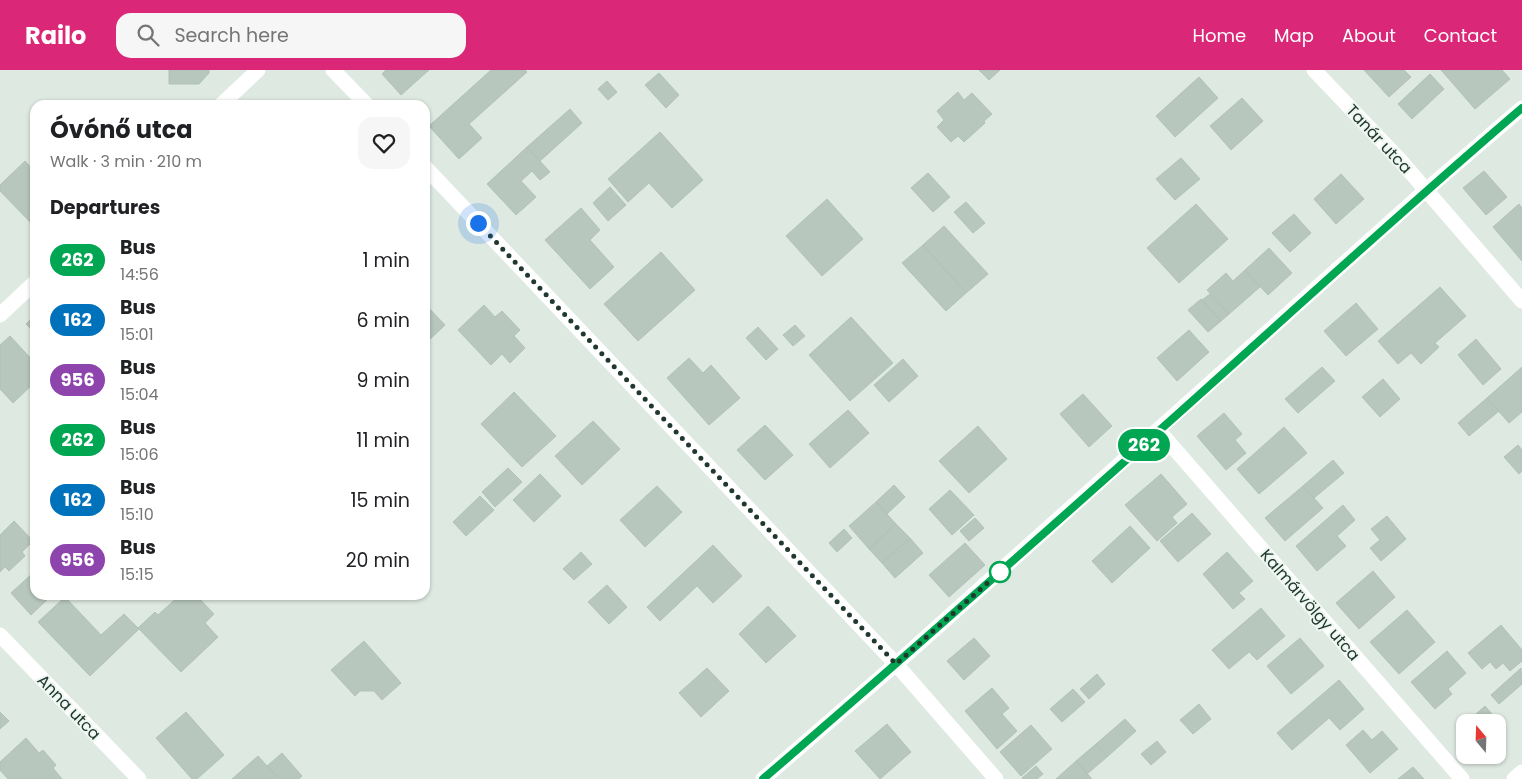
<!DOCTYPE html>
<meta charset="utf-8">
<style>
body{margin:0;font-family:Poppins,sans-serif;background:#f6f6f6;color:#202124;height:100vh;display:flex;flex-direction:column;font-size:19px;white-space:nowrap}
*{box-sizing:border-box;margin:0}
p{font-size:16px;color:#757577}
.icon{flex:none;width:28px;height:28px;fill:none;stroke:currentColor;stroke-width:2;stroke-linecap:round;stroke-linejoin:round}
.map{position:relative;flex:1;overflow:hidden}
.panel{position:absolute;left:30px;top:30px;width:400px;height:500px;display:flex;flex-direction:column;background:#fff;border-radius:15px;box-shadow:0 1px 4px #0004}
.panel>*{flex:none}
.badge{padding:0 10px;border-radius:16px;font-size:18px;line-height:32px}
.needle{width:32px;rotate:341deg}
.controls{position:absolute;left:1456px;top:644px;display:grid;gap:10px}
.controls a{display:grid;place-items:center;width:50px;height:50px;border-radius:10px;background:#fff;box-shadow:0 1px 4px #0004;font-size:25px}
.you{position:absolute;width:25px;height:25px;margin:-12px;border:4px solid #fff;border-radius:50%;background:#1a73e8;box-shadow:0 0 0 8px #1a73e833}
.map>.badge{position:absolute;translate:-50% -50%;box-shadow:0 0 0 2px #fff}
h2{padding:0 20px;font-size:19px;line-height:45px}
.round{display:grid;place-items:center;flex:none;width:52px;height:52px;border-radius:15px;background:#f6f6f6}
.head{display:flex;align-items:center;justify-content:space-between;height:85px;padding:0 20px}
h1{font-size:24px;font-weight:700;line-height:38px}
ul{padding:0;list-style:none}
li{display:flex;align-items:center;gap:15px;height:60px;padding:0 20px}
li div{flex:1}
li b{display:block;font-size:19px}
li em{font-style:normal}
li .badge{min-width:55px;font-weight:700;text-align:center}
header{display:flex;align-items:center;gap:30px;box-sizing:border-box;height:70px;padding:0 25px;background:#db2777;color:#fff}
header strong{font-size:24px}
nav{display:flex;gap:28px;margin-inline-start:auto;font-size:18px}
.search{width:350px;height:45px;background:#f6f6f6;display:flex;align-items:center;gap:12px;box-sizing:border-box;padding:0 18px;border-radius:15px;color:#757577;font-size:19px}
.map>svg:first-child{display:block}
</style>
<header>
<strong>Railo</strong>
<div class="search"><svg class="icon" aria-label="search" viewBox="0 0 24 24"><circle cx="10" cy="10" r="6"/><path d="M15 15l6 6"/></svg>Search here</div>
<nav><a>Home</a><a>Map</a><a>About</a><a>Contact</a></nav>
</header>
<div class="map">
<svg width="1522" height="709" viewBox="0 0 1522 709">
<rect width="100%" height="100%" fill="#dee9e2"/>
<path fill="#b7c7bd" stroke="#b1c2b8" d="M169,0H209V3L199,14H169Z
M386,0H429L401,25L382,4Z
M491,0H525L527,2L469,54L482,68L459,89L429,56Z
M979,0H1000L989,10Z
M1364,0H1404L1411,7L1389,27Z
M1441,0H1502L1510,9L1475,39Z
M659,3L679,25L666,38L645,15Z
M1430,4L1444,19L1412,49L1398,34Z
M1199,7L1218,28L1175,67L1156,46Z
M607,11L617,22L608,30L598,19Z
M958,22L964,30L972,23L992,44L984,51L985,53L964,72L958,66L951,72L937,57L944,50L937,41Z
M1242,28L1263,51L1231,80L1210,56Z
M570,39L582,53L540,91L527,77Z
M660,62L703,110L672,138L649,113L628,132L608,109Z
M527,77L550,102L540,110L532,101L521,111L536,127L516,145L487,114Z
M1181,88L1200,109L1175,130L1156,109Z
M25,91L35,102V157L0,121V115Z
M1484,101L1507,127L1486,145L1463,118Z
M928,103L950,127L933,142L911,118Z
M1341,104L1364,129L1336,154L1314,129Z
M610,117L626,135L608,151L593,133Z
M827,129L863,169L822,206L786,166Z
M966,132L985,153L973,163L954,142Z
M1196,134L1228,169L1179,213L1147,178Z
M1519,134L1522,138V191L1493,157Z
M581,138L600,160L590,170L614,197L590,219L545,170Z
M1294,144L1311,163L1290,182L1272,163Z
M944,156L988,204L966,223L923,175Z
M923,175L966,223L946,241L902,193Z
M1269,178L1292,203L1268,225L1245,200Z
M661,182L695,220L638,271L604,234Z
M1245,200L1260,217L1229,244L1207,220L1226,203L1233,211Z
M1440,217L1466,246L1435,273L1439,277L1421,294L1411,283L1398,294L1378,271Z
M1210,224L1229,244L1221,251L1202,230Z
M1201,229L1221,251L1208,262L1188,240Z
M1356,233L1378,259L1346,286L1324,261Z
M425,234L445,255L425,274Z
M484,235L495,247L502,241L520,260L514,266L525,278L510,293L502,284L491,295L458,260Z
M35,245V263L26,254Z
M851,247L893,293L850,331L809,285Z
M795,255L805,266L793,276L783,265Z
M758,257L778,279L766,290L746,268Z
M1189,260L1209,282L1177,311L1157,288Z
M10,266L35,293V312L13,333L0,319V275Z
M1476,269L1501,299L1483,315L1458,285Z
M689,288L703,303L711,295L740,328L709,355L667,308Z
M903,289L918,306L889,332L874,315Z
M1322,297L1335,311L1298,343L1285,329Z
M1522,297V342L1509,353L1487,328Z
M1383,309L1400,329L1380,347L1362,327Z
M514,322L556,366L522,397L481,354Z
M1083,324L1112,356L1089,377L1060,344Z
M1487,328L1499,341L1469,366L1458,353Z
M848,340L869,363L830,398L809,374Z
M1224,343L1242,364L1235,370L1246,383L1226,400L1197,366Z
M593,351L620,379L582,415L555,386Z
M765,355L793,385L765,410L737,380Z
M978,356L1007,389L969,423L939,391Z
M1284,357L1307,383L1259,424L1237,399Z
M1518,375L1522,380V401L1519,404L1504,387Z
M1333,390L1344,403L1314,428L1303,416Z
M508,398L522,412L495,437L482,422Z
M540,404L561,426L534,452L513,430Z
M1161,404L1187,434L1172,447L1177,453L1157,471L1125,435Z
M894,415L905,427L887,444L876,432Z
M657,416L682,442L645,477L620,450Z
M1303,416L1323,438L1285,471L1265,448Z
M950,420L974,445L952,465L929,439Z
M480,426L494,440L466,466L453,452Z
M876,432L896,454L869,479L849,456Z
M1343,435L1355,450L1337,466L1346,476L1317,501L1296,476Z
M1192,443L1211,464L1178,492L1160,471Z
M1387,446L1406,469L1381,491L1370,478L1380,470L1371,459Z
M975,448L984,458L969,471L960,461Z
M14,451L33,471L22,482L25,486L9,501L5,497L0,502V465Z
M896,454L910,468L882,493L869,479Z
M1130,456L1150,478L1112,513L1092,491Z
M844,459L852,468L837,482L829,473Z
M910,468L923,483L895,508L882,493Z
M965,473L985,495L949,527L929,505Z
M713,475L742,506L713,533L697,516L660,551L647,537Z
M581,482L592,494L574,510L563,499Z
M1227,482L1253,511L1239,523L1245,529L1233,539L1203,504Z
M35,501V525H52L31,545L11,523Z
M1373,501L1395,527L1359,559L1336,533Z
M607,515L627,537L609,554L588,532Z
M180,525H196L214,544L205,553L218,567L181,602L138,558L155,542L158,545Z
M65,527L101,565L124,544L139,559L90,606L38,552Z
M768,536L796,566L766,593L739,564Z
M1261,538L1285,566L1257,590L1249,582L1229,599L1212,580Z
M1407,540L1435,572L1399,604L1370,572Z
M1501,555L1522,580V591L1510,601L1503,593L1496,599L1490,592L1482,599L1468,583Z
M974,568L990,586L964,610L947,591Z
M1300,568L1324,596L1291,624L1267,596Z
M364,571L401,613L382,630L374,621H360L355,626L331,600Z
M1447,581L1466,603L1448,619L1452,624L1435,639L1411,612Z
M707,598L729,621L701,647L679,623Z
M1521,598L1522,614L1499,634L1491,625Z
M1097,604L1105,614L1089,629L1080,619Z
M1339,610L1364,639L1340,660L1329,648L1292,680L1277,663Z
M992,618L1009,638L1002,644L1017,661L997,679L965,641Z
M1073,619L1085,632L1062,652L1050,639Z
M1199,634L1211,649L1193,664L1180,650Z
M1485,636L1499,652L1498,654V652H1469L1468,651Z
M0,642L9,651L0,659Z
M186,642L224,685L197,709H192L156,668Z
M1125,649L1136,661L1107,687L1096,674Z
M887,654L911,682L880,709L855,681Z
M1031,655L1052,679L1021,706L1000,682Z
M1363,660L1372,670L1382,661L1398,679L1370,703L1346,675Z
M26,668L39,683L43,680L56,695L53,698L62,709H8L0,700V692Z
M1157,671L1166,682L1151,695L1141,684Z
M1096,674L1107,687L1087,704L1076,691Z
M282,683L302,706L299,709H279L267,696Z
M258,686L279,709H232Z
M1076,691L1092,709H1056Z
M1036,696L1043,704L1037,709H1023L1022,708Z
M1413,697L1424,709H1398Z"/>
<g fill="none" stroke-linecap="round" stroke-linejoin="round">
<path stroke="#fff" stroke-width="15" d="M333,0L367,35
M1314,0L1400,90L1522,231
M221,35L258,0
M425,97L896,594L996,709
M0,245L35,212
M1159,361L1462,709
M0,565L139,709
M763,709L896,594L1426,120L1522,38
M1514,709L1522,702"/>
</g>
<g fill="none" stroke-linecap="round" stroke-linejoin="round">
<g stroke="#fff" stroke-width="11">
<path id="line" d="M763,709C897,594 1029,477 1161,359C1281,252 1399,143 1522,38"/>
</g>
<use href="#line" stroke="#00a651" stroke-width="8"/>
<path stroke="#20382d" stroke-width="5" stroke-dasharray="0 9" d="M478,153L896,594L1000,502"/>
</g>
<circle fill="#fff" stroke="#00a651" stroke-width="2.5" cx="1000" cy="502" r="10"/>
<g text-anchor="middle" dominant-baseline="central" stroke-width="4" stroke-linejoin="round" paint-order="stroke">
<g font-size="16" fill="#20382d" stroke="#eef6f1">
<text transform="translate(1379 69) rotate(47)">Tanár utca</text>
<text transform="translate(1310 535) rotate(49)">Kalmárvölgy utca</text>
<text transform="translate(69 637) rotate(46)">Anna utca</text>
</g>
</g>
</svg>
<div class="controls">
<a><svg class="needle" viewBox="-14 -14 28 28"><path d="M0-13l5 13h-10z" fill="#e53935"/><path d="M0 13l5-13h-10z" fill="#757577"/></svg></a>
</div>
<div class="you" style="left:478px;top:153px"></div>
<b class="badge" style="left:1144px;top:375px;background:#00a651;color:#fff">262</b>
<section class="panel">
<div class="head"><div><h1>Óvónő utca</h1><p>Walk · 3 min · 210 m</p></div><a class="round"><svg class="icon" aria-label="heart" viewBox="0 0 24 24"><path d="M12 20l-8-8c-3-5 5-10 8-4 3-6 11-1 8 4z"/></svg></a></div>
<h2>Departures</h2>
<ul>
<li><span class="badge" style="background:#00a651;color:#fff">262</span><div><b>Bus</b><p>14:56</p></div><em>1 min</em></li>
<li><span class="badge" style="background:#0072bc;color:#fff">162</span><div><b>Bus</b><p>15:01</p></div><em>6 min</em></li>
<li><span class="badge" style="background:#8e44ad;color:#fff">956</span><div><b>Bus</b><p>15:04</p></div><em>9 min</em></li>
<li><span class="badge" style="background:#00a651;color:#fff">262</span><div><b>Bus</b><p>15:06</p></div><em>11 min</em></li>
<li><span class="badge" style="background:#0072bc;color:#fff">162</span><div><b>Bus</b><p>15:10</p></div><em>15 min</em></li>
<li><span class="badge" style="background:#8e44ad;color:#fff">956</span><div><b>Bus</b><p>15:15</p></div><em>20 min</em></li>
</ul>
</section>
</div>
